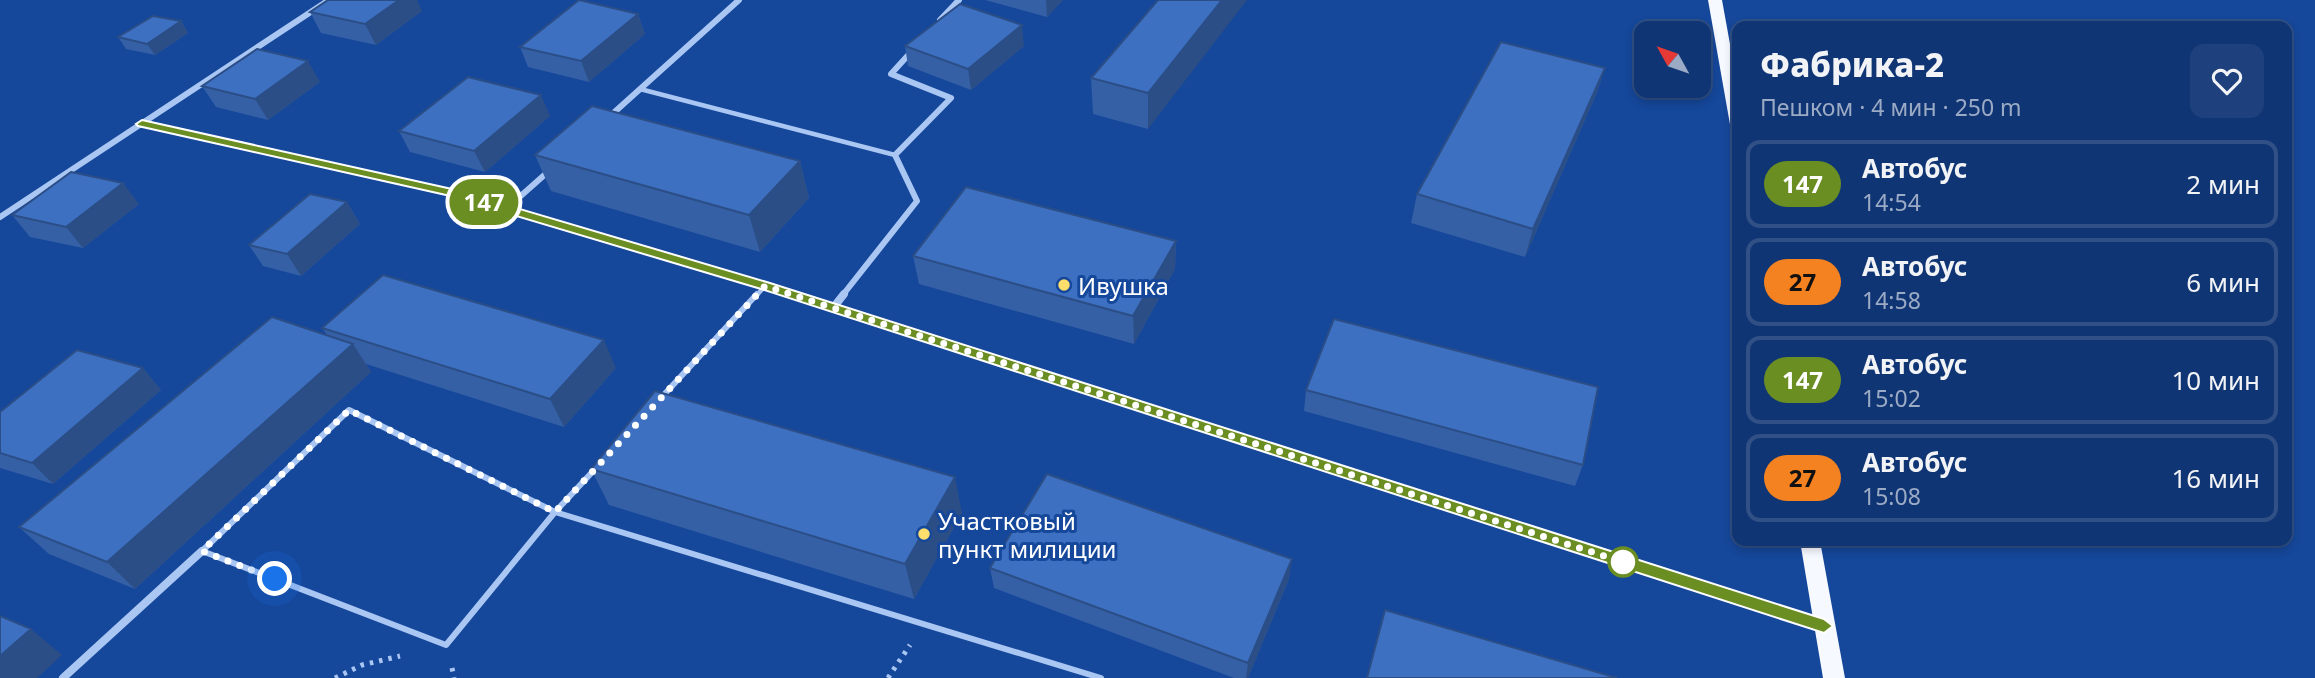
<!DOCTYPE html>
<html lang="ru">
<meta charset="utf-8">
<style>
body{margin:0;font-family:"Noto Sans",sans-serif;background:#1e407c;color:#f1f3f6;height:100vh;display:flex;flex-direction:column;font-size:26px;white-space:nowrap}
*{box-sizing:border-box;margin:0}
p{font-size:23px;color:#9cabc5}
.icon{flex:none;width:38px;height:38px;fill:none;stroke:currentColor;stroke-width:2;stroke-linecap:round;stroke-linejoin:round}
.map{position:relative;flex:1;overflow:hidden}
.sheet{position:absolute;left:1732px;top:21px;width:560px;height:525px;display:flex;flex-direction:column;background:#103574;border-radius:14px;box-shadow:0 4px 10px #0003,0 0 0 2px #305086}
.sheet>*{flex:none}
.badge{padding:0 14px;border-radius:23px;font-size:24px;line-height:46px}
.needle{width:46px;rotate:310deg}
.tools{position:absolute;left:1634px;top:21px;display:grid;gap:14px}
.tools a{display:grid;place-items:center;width:77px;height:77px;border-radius:14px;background:#103574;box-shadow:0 4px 10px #0003,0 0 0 2px #305086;font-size:35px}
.you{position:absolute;width:35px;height:35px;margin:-18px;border:5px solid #fff;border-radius:50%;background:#1a73e8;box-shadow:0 0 0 10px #1a73e833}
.map>.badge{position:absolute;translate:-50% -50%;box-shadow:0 0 0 4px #fff}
.round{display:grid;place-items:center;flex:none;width:74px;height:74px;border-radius:14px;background:#1e407c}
.headline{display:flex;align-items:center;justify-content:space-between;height:119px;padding:0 28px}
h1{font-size:33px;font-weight:800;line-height:52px}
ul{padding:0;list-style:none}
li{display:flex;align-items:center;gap:21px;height:88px;margin:0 14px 10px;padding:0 14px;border:4px solid #305086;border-radius:14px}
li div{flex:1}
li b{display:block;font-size:26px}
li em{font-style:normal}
li .badge{min-width:77px;font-weight:700;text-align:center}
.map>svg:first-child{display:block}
</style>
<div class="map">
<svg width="2315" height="678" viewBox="0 0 2315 678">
<rect width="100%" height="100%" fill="#15479a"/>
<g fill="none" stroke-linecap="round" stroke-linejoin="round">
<path stroke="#aac6f3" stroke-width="5" stroke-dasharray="3.5 6" stroke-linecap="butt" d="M452,668L454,678
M335,678L362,665L400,656
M888,678L910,645"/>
<path stroke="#aac6f3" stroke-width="4.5" d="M640,89L895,155
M756,296L765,286"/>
<path stroke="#aac6f3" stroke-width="6" d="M660,399L757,294
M349,410L555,512L446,645L202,551Z
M555,512L1101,678
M555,512L596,468"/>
<path stroke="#aac6f3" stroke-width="6" d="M940,20L959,0
M609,117L739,0
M142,124L448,191L796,296
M506,209L550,170
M0,217L329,0
M842,296L917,201L895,155L951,98L891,74L911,52"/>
<path stroke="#aac6f3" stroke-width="8" d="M791,294L1820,625
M833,308L844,294
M63,678L202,551"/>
<path fill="#f6f9ff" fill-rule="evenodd" d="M1708,0H1722L1738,88V134L1731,130Z
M1800,541H1820L1845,678H1823Z"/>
</g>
<path fill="#3560a6" d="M985,0H1063L1047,17Z
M1158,0L1148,129L1093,114L1091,78Z
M422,11L376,45L321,33L310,12Z
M638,14L645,34L589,82L528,67L520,47Z
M181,21L188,33L155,55L126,49L118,37Z
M905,46H1024L971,90L908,66Z
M1605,68L1596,95L1525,257L1411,223L1417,194Z
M320,82L268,120L216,107L202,86Z
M550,116L485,172L410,152L399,131Z
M535,155L800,161L809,198L760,252L551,191Z
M347,202L360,224L301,276L263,266L249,245Z
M139,204L83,248L30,237L12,215Z
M1176,241L1175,269L1134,344L919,284L913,256Z
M322,328L616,368L564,427L366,364L371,372L135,589L49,554L19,527L327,335Z
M143,368L161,390L53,484L0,468V412Z
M1306,390L1583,465L1575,486L1304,411Z
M591,469L962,513L914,599L609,505Z
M990,568L1289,579L1248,678H1234L994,588Z"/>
<path fill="#2b4e87" d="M399,0H417L422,11L376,45L365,24Z
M1046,0H1063L1047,17Z
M1222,0H1247L1148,129V93Z
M638,14L645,34L589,82L581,61Z
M181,21L188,33L155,55L147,44Z
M1022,25L1024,46L971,90L968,69Z
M308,61L320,82L268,120L255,99Z
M1605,68L1596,95L1525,257L1533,229Z
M541,95L550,116L485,172L474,151Z
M800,161L809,198L760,252L749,215Z
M123,183L139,204L83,248L66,227Z
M347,202L360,224L301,276L287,254Z
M1176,241L1175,269L1134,344L1133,316Z
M604,340L616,368L564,427L550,399Z
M353,344L371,372L135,589L107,562Z
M143,368L161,390L53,484L32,463Z
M955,477L962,513L914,599L905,564Z
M1292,559L1289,579L1248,678H1246L1248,663Z
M31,629L62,655L37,678H0V656Z"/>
<path fill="#3e70c1" stroke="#2b4e87" stroke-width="2" d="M328,0H399L365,24L310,12Z
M579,0L638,14L581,61L520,47Z
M1158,0H1222L1148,93L1091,78Z
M960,4L1022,25L968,69L905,46Z
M153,16L181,21L147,44L118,37Z
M1501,42L1605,68L1533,229L1417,194Z
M257,49L308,61L255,99L202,86Z
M468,77L541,95L474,151L399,131Z
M592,106L800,161L749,215L535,155Z
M71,172L123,183L66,227L12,215Z
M966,187L1176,241L1133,316L913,256Z
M310,194L347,202L287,254L249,245Z
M383,275L604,340L550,399L322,328Z
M272,317L353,344L107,562L19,527Z
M1334,319L1598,387L1583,465L1306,390Z
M77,350L143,368L32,463L0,453V412Z
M655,391L955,477L905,564L591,469Z
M1047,474L1292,559L1248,663L990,568Z
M1385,610L1617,678H1367Z
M0,616L31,629L0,656Z"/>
<path fill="#6b8e23" stroke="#fff" stroke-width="2" d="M142,120L452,189L770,283L1824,619L1833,626L1824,633L761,289L446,195L138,126L136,124Z"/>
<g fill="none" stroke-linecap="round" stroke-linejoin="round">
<path stroke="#fff" stroke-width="7" stroke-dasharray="0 12.6" d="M275,579L202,551L349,410L555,512L765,286L1623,562"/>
</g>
<g fill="#ffde6c" stroke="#15479a" stroke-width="2.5">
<circle cx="1064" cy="285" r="7"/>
<circle cx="924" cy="534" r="7"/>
</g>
<circle fill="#fff" stroke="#6b8e23" stroke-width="3.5" cx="1623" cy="562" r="14"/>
<g text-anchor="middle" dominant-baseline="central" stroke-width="6" stroke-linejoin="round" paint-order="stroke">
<g font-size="24" fill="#fff" stroke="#15479a" text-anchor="start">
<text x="1078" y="285">Ивушка</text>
<text x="938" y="520">Участковый<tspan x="938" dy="28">пункт милиции</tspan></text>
</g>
</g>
</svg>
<div class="tools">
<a><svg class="needle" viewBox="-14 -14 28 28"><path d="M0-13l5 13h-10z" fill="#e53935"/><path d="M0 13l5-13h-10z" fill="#9cabc5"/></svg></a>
</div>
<div class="you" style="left:275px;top:579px"></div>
<b class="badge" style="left:484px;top:202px;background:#6b8e23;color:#fff">147</b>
<section class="sheet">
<div class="headline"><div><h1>Фабрика-2</h1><p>Пешком · 4 мин · 250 m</p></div><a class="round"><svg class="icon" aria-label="heart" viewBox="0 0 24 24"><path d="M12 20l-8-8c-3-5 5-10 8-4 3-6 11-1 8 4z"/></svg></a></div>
<ul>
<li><span class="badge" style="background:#6b8e23;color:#fff">147</span><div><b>Автобус</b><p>14:54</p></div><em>2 мин</em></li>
<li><span class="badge" style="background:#f58220;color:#111">27</span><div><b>Автобус</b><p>14:58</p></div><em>6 мин</em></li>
<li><span class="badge" style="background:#6b8e23;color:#fff">147</span><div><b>Автобус</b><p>15:02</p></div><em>10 мин</em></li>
<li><span class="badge" style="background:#f58220;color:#111">27</span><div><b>Автобус</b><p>15:08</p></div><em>16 мин</em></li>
</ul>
</section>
</div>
